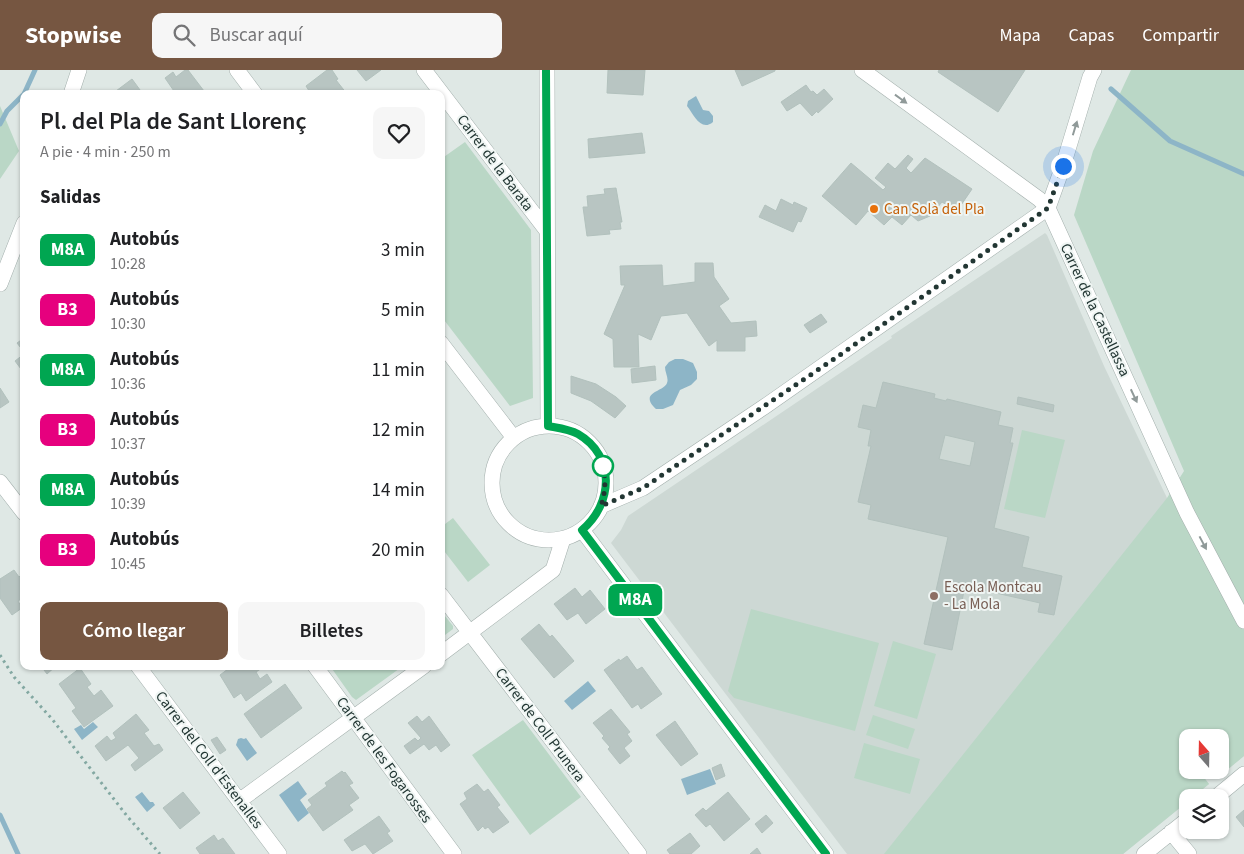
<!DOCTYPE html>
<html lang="es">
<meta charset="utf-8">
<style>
body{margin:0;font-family:"Source Sans 3",sans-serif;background:#f6f6f6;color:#202124;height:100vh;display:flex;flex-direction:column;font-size:19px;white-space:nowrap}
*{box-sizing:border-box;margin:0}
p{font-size:16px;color:#757577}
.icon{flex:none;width:28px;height:28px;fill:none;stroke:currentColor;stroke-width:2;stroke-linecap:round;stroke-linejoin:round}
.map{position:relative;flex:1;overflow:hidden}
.details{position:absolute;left:20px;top:20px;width:425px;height:580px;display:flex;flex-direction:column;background:#fff;border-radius:10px;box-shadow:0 1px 4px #0004}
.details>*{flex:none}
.badge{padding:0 10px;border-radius:8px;font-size:18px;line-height:32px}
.needle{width:32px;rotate:340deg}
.controls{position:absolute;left:1179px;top:659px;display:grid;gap:10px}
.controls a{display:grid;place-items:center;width:50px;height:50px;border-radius:10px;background:#fff;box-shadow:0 1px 4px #0004;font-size:25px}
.you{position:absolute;width:25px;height:25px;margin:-12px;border:4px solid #fff;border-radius:50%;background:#1a73e8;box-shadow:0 0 0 8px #1a73e833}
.map>.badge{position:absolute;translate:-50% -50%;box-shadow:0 0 0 2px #fff}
h2{padding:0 20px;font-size:19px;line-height:45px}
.round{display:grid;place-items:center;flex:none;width:52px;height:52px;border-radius:10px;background:#f6f6f6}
.summary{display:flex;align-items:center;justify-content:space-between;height:85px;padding:0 20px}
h1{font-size:24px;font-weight:600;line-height:38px}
.cta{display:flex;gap:10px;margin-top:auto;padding:10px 20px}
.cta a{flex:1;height:58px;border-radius:10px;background:#765641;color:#fff;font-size:20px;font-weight:600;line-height:58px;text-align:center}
.cta a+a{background:#f6f6f6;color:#202124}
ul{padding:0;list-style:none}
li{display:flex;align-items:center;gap:15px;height:60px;padding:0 20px}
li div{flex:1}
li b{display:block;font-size:19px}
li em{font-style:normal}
li .badge{min-width:55px;font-weight:700;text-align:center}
header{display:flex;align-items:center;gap:30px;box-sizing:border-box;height:70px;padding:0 25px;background:#765641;color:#fff}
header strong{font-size:24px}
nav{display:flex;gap:28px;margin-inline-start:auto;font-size:18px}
.search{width:350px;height:45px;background:#f6f6f6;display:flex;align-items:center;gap:12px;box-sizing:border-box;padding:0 18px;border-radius:10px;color:#757577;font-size:19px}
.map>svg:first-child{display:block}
</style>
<header>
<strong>Stopwise</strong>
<div class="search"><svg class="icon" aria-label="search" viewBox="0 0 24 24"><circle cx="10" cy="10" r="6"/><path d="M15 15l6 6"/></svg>Buscar aquí</div>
<nav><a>Mapa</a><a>Capas</a><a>Compartir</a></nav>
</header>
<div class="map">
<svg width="1244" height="784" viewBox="0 0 1244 784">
<rect width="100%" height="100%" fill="#dfe8e5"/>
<path fill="#cdd8d4" d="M1045,163L1047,165L1104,296L1167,428L1244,578V686L1227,700L1220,692V668H1188V700H1198L1209,714L1193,727L1188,728L1187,732L1123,784H847L611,473L621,460L628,446L892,268L891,266Z"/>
<path fill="#bad7c6" d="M1131,0H1244V686L1227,700L1220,692V668H1188V700H1198L1209,714L1193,727L1188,728L1187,732L1123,784H884L1167,428L1184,401L1074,145L1093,81Z
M0,36L19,81L0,109Z
M465,72L531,160L533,328L510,336L441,246V89Z
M1022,360L1065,370L1045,448L1004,439Z
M453,448L490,495L468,512L441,477V457Z
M751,539L879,573L855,661L734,628L728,621Z
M441,541L453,556V559L441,568Z
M893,571L936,584L917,649L874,636Z
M330,596H403L356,630L352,627Z
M873,645L915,659L908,679L866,665Z
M523,650L581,727L530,765L472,685Z
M864,673L920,689L910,724L854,708Z"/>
<path fill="#8db5c7" d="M696,26L703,40L709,41L713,46V52C701,62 694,45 687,36L688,31Z
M675,289H683L693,293L697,302V309L691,315L680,320L673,335L663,339H656C638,322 664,322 667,313C669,308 665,303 665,297L669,292Z
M588,611L596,621L572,640L564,631Z
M93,652L98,657L82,670L74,659L81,655L84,659Z
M241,668L244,669L246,668L257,683L247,691L236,675L238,669Z
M710,699L716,714L687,725L681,709Z
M298,711L307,724L300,730L309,743L298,752L279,725Z
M142,722L150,732H153L155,735L147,742L135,727Z"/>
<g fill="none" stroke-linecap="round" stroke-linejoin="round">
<path stroke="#8db5c7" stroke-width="5" d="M1111,19L1170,71L1244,104
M24,24L35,0
M0,54L7,41L24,24
M0,745L18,784"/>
</g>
<path fill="#b8c5c2" stroke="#b2c1bd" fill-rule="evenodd" d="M185,0H188L204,21L200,24H176L165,8L173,2L176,7Z
M327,0H332L338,9L336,10L347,24H328L327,22L311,24L306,16Z
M357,0H381L366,11Z
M608,0H645L643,25L607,23Z
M735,0H775V1L742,16Z
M939,0H1025L998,42L938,2Z
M132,9L143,24H112Z
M806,15L811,22L813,21L817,25L824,19L833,29L818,43L817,41L812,46L800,33L787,41L781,32Z
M642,63L645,83L589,88L588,69Z
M908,85L913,89L906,98L911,103L925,88L972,119L957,141L942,132L930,146L918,151L911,145L902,155L892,147L884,155L868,141L856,155L822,126L851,93L883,120L886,117L875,108L888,93L895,99Z
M616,118L622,152H620L621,159L609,160L610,164L587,166L583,137H588L587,126L605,124L604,119Z
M781,129L793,135L794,132L807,138L801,152L798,151L793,162L759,147L765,135L776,141Z
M695,193H713L714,207L729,229L719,236L731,253L756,251L757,266L745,267V281H717V270L709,276L687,243L661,246L651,270L638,264L639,297H614L613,269L604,264L625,215H621L620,196L662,195L663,216L695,212Z
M821,244L827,252L810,263L804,255Z
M24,268V282L17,273Z
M24,284V303L15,291Z
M655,296L656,310L632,313L631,299Z
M571,306L596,314L616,327L626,336L615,348L591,331L571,323Z
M883,312L935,324L934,328L946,331L947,329L1001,342L998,355L1013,358L1010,373H1013L994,458L1029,467L1022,497L1062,506L1054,545L1038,542L1040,533L965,516L952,580L924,574L948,467L868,449L871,435L858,432L871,376H868L871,360L858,357L863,335L876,338ZM945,365L975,372L970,396L939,389Z
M0,318L9,332L0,338Z
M1018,327L1054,335L1053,342L1017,334Z
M14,500L19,507L21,505L24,509V527L18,531L22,538L12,545L0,528V509Z
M575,518L582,527L590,520L605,539L586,554L578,543L567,550L554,534Z
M539,554L550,567L552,565L574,591L554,608L521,569Z
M627,586L637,600L642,597L662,624L641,639L638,634L632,638L604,600L619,589L620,591Z
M41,596H56L47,604Z
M232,596H265L256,602L260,609L267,604L272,612L246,631L241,623L234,628L220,605Z
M80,598L91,614L87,617L94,626L101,620L113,636L84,657L72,641L76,638L59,614Z
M285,614L302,638L261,668L244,644Z
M611,639L630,662L627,664L632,671L624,678L630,686L620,694L608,679L610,677L602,668L604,666L593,653Z
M136,644L149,660L144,663L154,676L159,674L163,680L135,701L131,695L139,688L128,675L106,691L95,676L107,666L111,671L116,668L113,663Z
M417,646L422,652L429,646L450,675L441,682L436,675L429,680L424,674L410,684L404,676L415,668L418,671L421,668L408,653Z
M675,651L698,684L681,696L656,665Z
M217,667L226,680L220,684L211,670Z
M721,694L725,706L716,710L712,698Z
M342,701L344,703L345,702L353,713L349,715L359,728L349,735L353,740L323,761L307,739L312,735L308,730L327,716L325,713Z
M477,714L484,722L488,719L500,735L497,737L509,752L493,763L488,757L485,759L483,756L478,761L460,734L467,729L464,723Z
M183,722L200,743L180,759L163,738Z
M728,722L750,749L724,771L710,754L706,757L695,745L703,738L706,741Z
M1244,740V757L1236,747Z
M766,745L773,753L762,763L755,754Z
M379,746L390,761L387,763L393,771L373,784L365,774L352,781L344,770Z
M690,763L700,776L691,784H670L667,780Z
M214,765L218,771L223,768L235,784H200L196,778Z
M757,778L761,784H750Z"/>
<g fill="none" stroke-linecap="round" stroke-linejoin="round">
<g stroke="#a3afac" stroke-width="16">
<path id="minor" d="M237,0L255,24
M424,0L547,161
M547,0L548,356
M862,0L1039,129L1048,138L1187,443L1244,551
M71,24L79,0
M0,214L24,153
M441,273L514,368
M492 413a57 57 0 1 1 114 0a57 57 0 1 1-114 0Z
M0,412L24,443
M601,436L643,418L764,337L1048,138L1063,96L1090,7L1094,0
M582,460L826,784
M441,525L639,784
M441,584L553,500L563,469
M138,596L279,784
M315,596L454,784
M1215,728L1244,704
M239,731L424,596
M1171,762L1189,784
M1144,784L1188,749"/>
</g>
<path stroke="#83a8a2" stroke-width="3" stroke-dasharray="2.5 4" stroke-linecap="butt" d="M0,585L14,607L52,649L127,746L160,784"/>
<use href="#minor" stroke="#fff" stroke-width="15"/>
</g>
<defs><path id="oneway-solid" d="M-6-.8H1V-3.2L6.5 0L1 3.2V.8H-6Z" transform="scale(1.25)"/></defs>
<g fill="#909a99">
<use href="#oneway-solid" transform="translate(901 29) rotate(36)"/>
<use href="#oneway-solid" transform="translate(1075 58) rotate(-73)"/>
<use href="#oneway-solid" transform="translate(1134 326) rotate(65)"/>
<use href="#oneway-solid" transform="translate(1203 473) rotate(62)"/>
</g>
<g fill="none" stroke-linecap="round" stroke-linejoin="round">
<g stroke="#fff" stroke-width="11">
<path id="line" d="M546,0L548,356C559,358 569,359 578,364C616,386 613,434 582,460L826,784"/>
</g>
<use href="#line" stroke="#00a651" stroke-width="8"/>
<path stroke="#223633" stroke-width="5" stroke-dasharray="0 9" d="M603,396L602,392C606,408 606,420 601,436L643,418L748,347L837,287L1048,138L1063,96"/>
</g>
<circle fill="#e8710a" stroke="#eff5f3" stroke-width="2" cx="874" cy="139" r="5"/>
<circle fill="#fff" stroke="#00a651" stroke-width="2.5" cx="603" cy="396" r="10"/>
<circle fill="#8d6e63" stroke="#eff5f3" stroke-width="2" cx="934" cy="526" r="5"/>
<g text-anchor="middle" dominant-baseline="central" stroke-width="4" stroke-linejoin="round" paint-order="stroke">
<g font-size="15" fill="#223633" stroke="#eff5f3">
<text transform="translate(495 93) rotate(53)">Carrer de la Barata</text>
<text transform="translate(1095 240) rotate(65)">Carrer de la Castellassa</text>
<text transform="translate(540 655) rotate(53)">Carrer de Coll Prunera</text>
<text transform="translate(209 690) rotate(53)">Carrer del Coll d'Estenalles</text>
<text transform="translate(384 690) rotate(54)">Carrer de les Fogarosses</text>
</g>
<g font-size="15" fill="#c56008" stroke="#eff5f3" text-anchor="start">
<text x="884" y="139">Can Solà del Pla</text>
</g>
<g font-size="15" fill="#785e54" stroke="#eff5f3" text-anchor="start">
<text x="944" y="517">Escola Montcau<tspan x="944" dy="17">- La Mola</tspan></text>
</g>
</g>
</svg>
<div class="controls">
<a><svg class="needle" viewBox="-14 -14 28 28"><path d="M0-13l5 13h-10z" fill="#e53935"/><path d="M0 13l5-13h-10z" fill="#757577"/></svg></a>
<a><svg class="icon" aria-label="layers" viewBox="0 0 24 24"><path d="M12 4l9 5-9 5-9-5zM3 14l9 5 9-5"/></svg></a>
</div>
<div class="you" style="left:1063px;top:96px"></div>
<b class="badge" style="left:635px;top:530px;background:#00a651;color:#fff">M8A</b>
<section class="details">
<div class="summary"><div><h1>Pl. del Pla de Sant Llorenç</h1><p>A pie · 4 min · 250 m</p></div><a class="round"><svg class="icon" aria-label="heart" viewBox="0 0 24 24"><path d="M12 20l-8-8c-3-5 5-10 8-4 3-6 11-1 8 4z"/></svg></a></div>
<h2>Salidas</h2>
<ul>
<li><span class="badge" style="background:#00a651;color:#fff">M8A</span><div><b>Autobús</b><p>10:28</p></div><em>3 min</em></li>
<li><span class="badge" style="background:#e6007e;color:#fff">B3</span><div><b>Autobús</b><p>10:30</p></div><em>5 min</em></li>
<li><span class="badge" style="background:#00a651;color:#fff">M8A</span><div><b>Autobús</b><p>10:36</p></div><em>11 min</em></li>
<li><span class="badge" style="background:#e6007e;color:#fff">B3</span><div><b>Autobús</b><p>10:37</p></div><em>12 min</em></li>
<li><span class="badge" style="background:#00a651;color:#fff">M8A</span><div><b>Autobús</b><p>10:39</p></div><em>14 min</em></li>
<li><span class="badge" style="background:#e6007e;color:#fff">B3</span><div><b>Autobús</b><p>10:45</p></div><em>20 min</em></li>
</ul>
<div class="cta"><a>Cómo llegar</a><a>Billetes</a></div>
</section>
</div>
